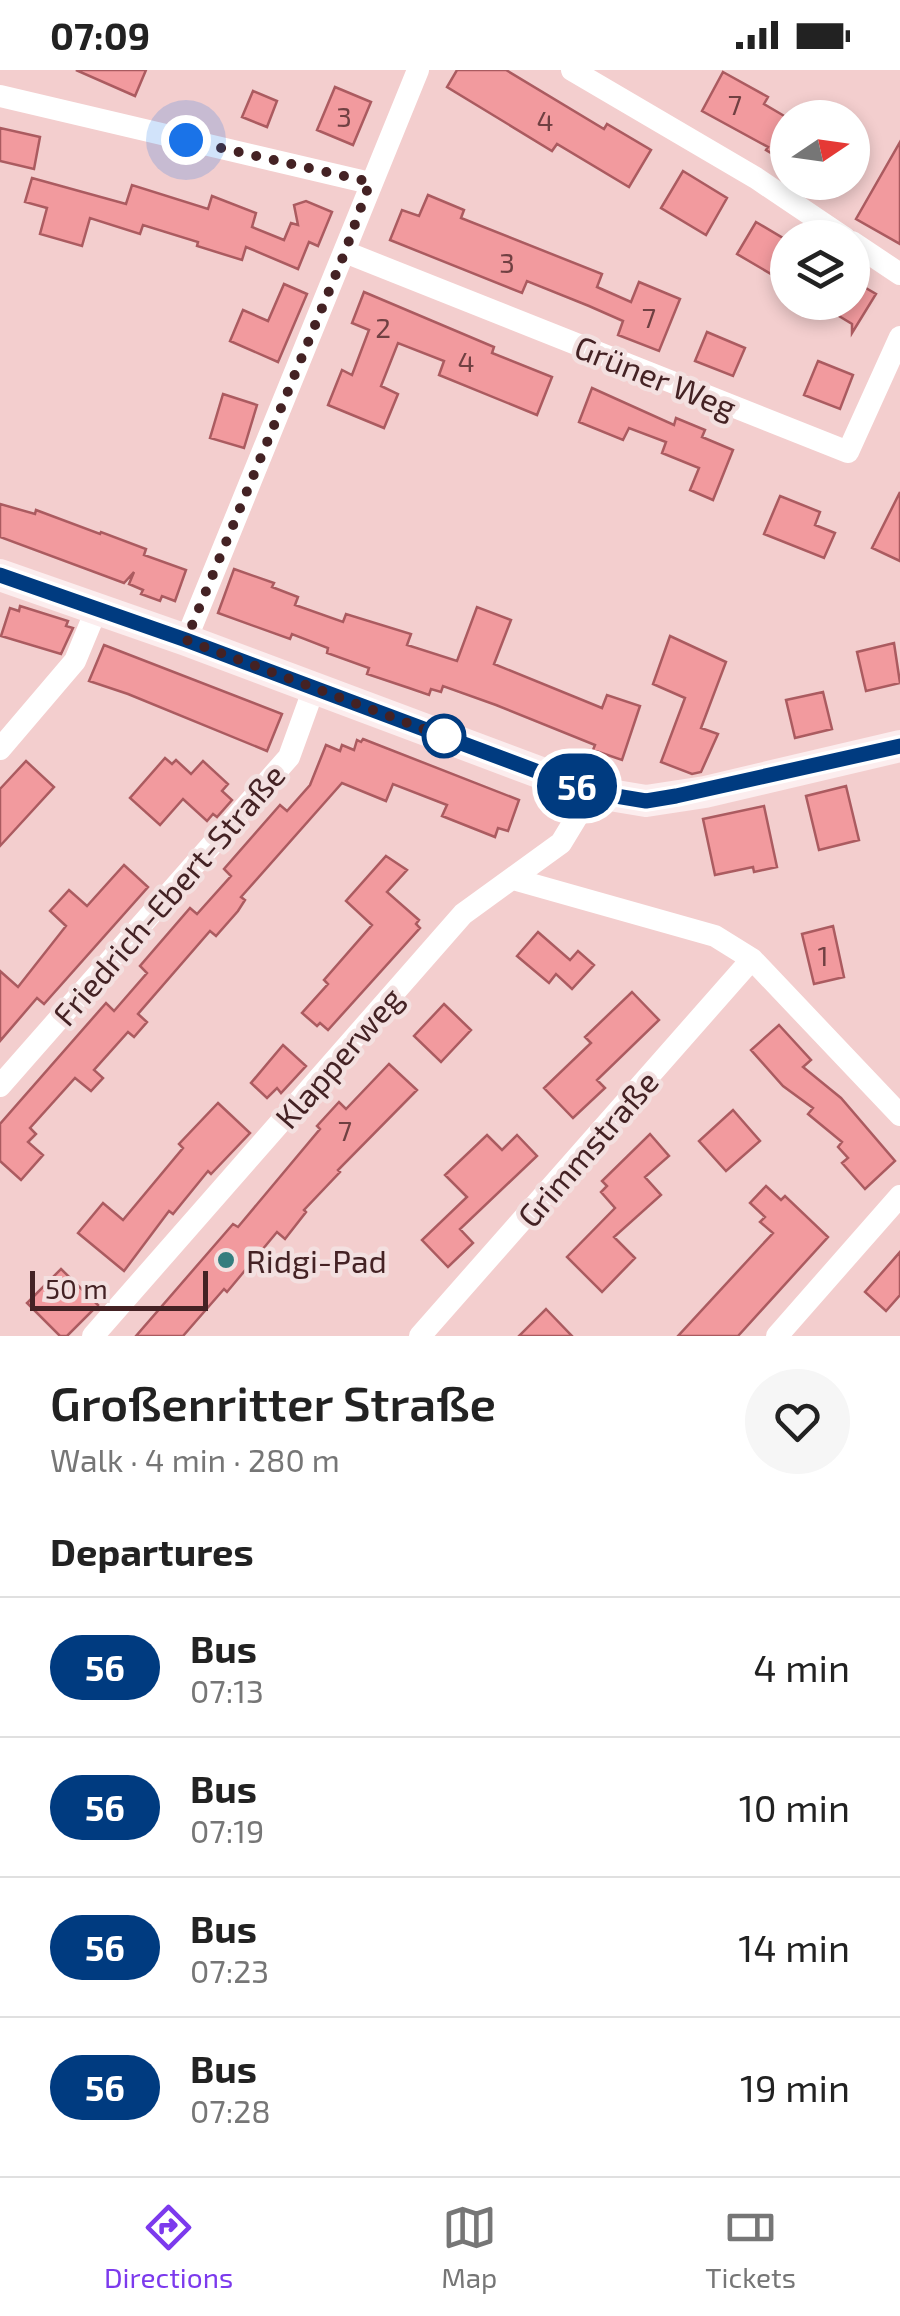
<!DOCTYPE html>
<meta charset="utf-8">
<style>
body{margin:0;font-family:"Exo 2",sans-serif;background:#f6f6f6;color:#222;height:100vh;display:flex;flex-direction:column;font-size:38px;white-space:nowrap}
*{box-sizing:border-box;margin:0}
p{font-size:32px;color:#767676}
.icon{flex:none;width:55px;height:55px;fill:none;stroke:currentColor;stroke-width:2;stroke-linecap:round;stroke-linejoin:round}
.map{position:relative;height:1266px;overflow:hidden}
.panel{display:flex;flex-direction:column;background:#fff;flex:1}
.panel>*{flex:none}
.badge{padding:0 20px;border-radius:32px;font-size:35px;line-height:65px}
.needle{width:65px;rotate:77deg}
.fabs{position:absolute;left:770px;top:30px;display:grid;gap:20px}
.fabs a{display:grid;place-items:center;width:100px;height:100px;border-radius:50%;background:#fff;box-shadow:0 5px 15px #0003;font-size:50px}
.scale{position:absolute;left:30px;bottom:25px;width:178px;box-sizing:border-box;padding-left:10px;border:5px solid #442224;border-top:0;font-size:28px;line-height:35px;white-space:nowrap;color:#442224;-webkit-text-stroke:8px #f3e0e0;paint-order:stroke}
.you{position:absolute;width:50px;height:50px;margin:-25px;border:8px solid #fff;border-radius:50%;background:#1a73e8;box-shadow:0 0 0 15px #1a73e833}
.map>.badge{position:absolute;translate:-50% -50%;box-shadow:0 0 0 5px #fff}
h2{padding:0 50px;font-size:38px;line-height:90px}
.round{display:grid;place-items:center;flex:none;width:105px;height:105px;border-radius:52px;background:#f6f6f6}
.head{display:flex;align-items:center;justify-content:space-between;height:170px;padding:0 50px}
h1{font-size:48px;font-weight:600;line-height:75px}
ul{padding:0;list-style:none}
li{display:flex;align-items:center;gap:30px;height:140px;padding:0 50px;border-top:2px solid #e0e0e0}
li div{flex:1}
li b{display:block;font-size:38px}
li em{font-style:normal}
li .badge{min-width:110px;font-weight:700;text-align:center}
.status{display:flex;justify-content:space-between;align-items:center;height:70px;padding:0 50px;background:#fff;direction:ltr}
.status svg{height:28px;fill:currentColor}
.tab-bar{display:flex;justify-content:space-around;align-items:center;height:140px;border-top:2px solid #e0e0e0;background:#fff;font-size:28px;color:#767676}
.tab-bar a{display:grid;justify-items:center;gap:5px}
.tab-bar .on{color:#7c3aed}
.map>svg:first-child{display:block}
</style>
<div class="status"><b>07:09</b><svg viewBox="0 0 49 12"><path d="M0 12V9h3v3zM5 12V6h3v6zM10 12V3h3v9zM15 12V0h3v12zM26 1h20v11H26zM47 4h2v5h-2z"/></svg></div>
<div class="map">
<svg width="900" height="1266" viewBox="0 0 900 1266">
<rect width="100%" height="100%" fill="#f3cece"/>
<path fill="#f29a9e" stroke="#ab5b60" stroke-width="2.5" d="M76,0H146L135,26Z
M457,0H506L604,59L607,54L651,80L629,117L557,74L552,81L447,17Z
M723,2L768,27L764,34L786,47L788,45V93L766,80L768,77L702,41Z
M335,17L371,32L353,75L317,60Z
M253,21L277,31L267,57L242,47Z
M0,58L40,67L34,99L0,91Z
M900,72V174L856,149Z
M683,101L727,128L706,165L661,138Z
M32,108L126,134L132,115L208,139L212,126L256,143L252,157L284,170L291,153L298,155L294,135L306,131L332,142L318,176L309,172L298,199L246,177L242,190L197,176L198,172L143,155L140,164L90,148L82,176L40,164L47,138L25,132Z
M428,125L464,140L461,148L602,204L597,217L631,232L639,212L680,229L659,281L618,265L623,251L589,236L527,211L522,223L390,170L402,140L419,146Z
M756,152L788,171V214L737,184Z
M852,210L876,224L852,263V254L816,232H852Z
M284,214L307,224L278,292L230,271L243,240L268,251Z
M364,222L494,277L492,283L552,307L537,345L439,305L444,291L398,273L381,316L398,324L384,358L328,335L342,300L352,305L369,260L352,253Z
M707,262L745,278L733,306L695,291Z
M818,291L853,305L840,339L804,325Z
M592,318L674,355L676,348L705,360L702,367L733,380L713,430L690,420L699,398L662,383L666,372L629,358L623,370L579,352Z
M223,324L257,335L244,378L210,368Z
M900,422V491L872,478Z
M780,426L820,442L815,455L835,463L824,488L764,464Z
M0,434L35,444L36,440L100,464L101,462L146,479L144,485L186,500L175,531L162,526L160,531L141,524L143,520L129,514L134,502L124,513L0,467Z
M234,499L274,513L272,517L298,527L295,535L343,552L346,544L411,564L407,575L457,591L477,537L511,550L494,594L602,638L607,625L640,636L622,690L593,680L595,675L496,635L443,616L441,622L431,619L429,625L409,618L367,604L369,598L327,583L328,578L292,564L290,569L218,543Z
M20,536L68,551L66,556L73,558L61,584L1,566L10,538L19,541Z
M670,566L726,592L701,658L718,664L701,702L692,704L661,692L685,628L653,614Z
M894,573L900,613L866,621L857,582Z
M104,575L282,644L267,681L128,624L89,611Z
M823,622L832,659L795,668L786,630Z
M363,669L519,730L508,761L498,758L495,767L442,746L447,735L393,714L386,731L342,713L241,827L245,830L238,841L216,866L210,861L138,944L147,952L134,967L128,962L94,1000L103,1008L91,1021L75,1008L30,1058L36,1064L28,1072L43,1085L21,1110L0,1091V1054L106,933L114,941L147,903L140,896L190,838L197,844L231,806L224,799L280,735L287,741L310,715L326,675L340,681L342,675L354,680L357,670L361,672Z
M165,688L172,694L176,690L191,704L203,691L228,714L222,721L232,730L217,747L213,744L207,751L183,729L160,755L130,728Z
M26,691L54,717L0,776V719Z
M846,716L859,770L819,780L806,726Z
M764,736L777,797L754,802L753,797L715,805L703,749Z
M386,786L407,800L387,822L419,850L416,854L420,858L328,960L320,953L317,956L302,943L328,914L324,910L372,855L346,831Z
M124,795L148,817L44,934L37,928L0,971V901L18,917L66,856L50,841L69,820L87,836Z
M833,856L844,907L814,914L802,864Z
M538,862L570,890L578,881L594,895L572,919L556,904L549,913L517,886Z
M632,922L659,950L597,1010L605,1018L573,1048L544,1018L591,973L585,967Z
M444,934L471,960L441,992L414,966Z
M779,955L811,990L803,997L841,1028L895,1091L865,1119L842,1093L848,1088L838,1077L842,1072L808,1044L813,1038L783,1016L751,980Z
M283,975L306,996L281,1023L277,1018L267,1028L251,1013Z
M389,994L417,1020L338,1100L340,1102L304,1140L306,1142L285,1169L277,1162L227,1222L224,1219L183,1266H136L233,1154L238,1157L320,1059L317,1056L339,1032L346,1039Z
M218,1033L250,1063L211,1104L208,1101L173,1144L169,1141L124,1201L78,1163L103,1133L123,1150L183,1078L179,1074Z
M733,1040L760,1071L726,1101L699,1071Z
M650,1064L669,1086L645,1107L661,1125L614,1167L635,1188L602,1222L567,1187L615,1138L601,1122L607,1116L602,1111Z
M487,1065L502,1080L517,1065L537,1086L460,1159L473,1173L448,1197L422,1170L467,1127L445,1105Z
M766,1116L781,1130L785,1126L828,1167L738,1266H678L773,1163L760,1152L765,1147L750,1133Z
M900,1182V1225L886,1241L865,1222Z
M61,1199L98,1235L67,1266H60L27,1233Z
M546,1239L572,1266H519Z"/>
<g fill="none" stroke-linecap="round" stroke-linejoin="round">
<path stroke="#fff" stroke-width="22" d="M572,0L756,108L845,168
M0,26L370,113
M852,172L900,204
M345,182L848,382L900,267
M186,570L418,0
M0,679L75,591L97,538
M513,809L715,866L752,889L900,1045
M0,1016L289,687L314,618
M93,1266L463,844L561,773L592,722
M420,1266L752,889
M777,1266L900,1126"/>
<path stroke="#fcedee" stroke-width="32" d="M0,505L186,570L592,722L646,731L705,722L900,676"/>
</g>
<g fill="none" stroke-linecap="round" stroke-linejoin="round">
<g stroke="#fff" stroke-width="22">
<path id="line" d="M0,505L186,570L592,722L646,731L676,726L900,676"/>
</g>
<use href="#line" stroke="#003b80" stroke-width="15"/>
<path stroke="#442224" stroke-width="10" stroke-dasharray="0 18" d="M186,70L370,112L345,182L186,570L453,670L444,666"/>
</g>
<circle fill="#fff" stroke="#003b80" stroke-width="5" cx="444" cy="666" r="20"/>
<circle fill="#347d7e" stroke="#f3e0e0" stroke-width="4" cx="226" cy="1190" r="10"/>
<g text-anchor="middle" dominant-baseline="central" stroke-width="9" stroke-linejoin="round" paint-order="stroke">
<g font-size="28" fill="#704042">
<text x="735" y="34">7</text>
<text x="344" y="46">3</text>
<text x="545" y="50">4</text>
<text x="507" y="192">3</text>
<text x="649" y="247">7</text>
<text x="383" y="257">2</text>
<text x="466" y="291">4</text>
<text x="823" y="885">1</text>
<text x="345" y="1060">7</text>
</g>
<g font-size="32" fill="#442224" stroke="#f3e0e0">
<text transform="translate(656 306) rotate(22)">Grüner Weg</text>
<text transform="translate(168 824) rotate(-49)">Friedrich-Ebert-Straße</text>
<text transform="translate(338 987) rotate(-49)">Klapperweg</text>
<text transform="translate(587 1078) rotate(-49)">Grimmstraße</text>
</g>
<g font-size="32" fill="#442224" stroke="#f3e0e0" text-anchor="start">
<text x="246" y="1190">Ridgi-Pad</text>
</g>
</g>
</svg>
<div class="fabs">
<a><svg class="needle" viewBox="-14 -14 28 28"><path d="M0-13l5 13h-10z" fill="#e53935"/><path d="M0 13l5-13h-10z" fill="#767676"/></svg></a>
<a><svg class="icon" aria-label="layers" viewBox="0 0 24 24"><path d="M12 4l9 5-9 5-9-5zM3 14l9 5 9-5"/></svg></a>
</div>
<div class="scale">50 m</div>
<div class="you" style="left:186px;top:70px"></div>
<b class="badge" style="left:577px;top:716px;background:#003b80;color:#fff">56</b>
</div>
<section class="panel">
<div class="head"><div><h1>Großenritter Straße</h1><p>Walk · 4 min · 280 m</p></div><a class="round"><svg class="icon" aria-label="heart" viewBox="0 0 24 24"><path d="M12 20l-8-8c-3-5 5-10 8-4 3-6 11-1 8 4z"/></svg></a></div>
<h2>Departures</h2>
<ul>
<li><span class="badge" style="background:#003b80;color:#fff">56</span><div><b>Bus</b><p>07:13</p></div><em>4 min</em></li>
<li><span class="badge" style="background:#003b80;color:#fff">56</span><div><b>Bus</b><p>07:19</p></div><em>10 min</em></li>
<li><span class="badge" style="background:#003b80;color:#fff">56</span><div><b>Bus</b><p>07:23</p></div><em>14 min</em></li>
<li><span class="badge" style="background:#003b80;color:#fff">56</span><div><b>Bus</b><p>07:28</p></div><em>19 min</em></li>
</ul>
</section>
<nav class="tab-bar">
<a class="on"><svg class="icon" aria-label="directions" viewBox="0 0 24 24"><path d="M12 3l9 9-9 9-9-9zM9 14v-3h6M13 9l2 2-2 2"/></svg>Directions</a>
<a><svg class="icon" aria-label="map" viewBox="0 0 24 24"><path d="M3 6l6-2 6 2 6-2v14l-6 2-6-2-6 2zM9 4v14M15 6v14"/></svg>Map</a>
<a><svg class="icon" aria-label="tickets" viewBox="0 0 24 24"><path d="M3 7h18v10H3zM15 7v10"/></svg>Tickets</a>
</nav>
